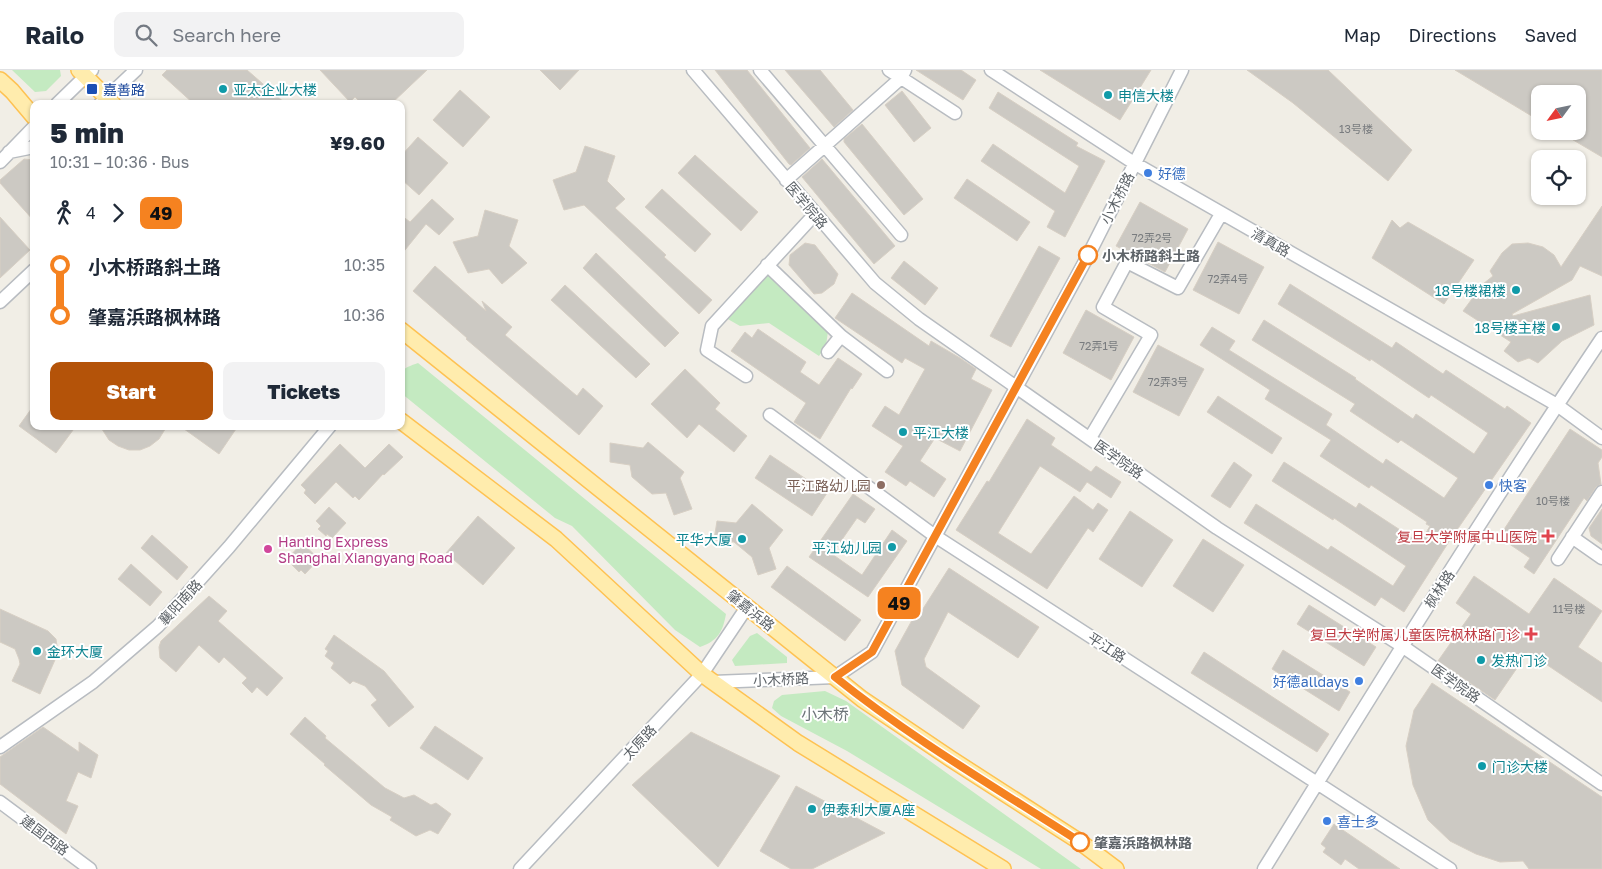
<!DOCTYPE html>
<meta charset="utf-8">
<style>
body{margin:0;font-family:"Golos Text","Noto Sans SC",sans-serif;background:#f2f2f3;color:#1f2937;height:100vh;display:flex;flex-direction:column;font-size:19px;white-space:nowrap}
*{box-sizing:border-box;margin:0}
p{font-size:16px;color:#747a83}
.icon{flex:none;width:28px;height:28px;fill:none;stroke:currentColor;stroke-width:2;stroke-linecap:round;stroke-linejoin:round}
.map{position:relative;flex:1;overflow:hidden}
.drawer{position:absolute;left:30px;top:30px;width:375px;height:330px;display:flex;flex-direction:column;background:#fff;border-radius:10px;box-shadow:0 1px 4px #0004}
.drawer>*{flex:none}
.badge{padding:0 10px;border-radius:8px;font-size:18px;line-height:32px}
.needle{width:32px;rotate:237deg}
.controls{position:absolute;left:1531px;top:15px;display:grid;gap:10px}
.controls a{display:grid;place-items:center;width:55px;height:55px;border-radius:10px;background:#fff;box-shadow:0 1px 4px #0004;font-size:25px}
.map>.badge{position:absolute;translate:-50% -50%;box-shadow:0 0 0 2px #fff}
.legs{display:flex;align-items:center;gap:8px;height:55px;padding:0 20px;font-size:16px}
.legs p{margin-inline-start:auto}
.overview{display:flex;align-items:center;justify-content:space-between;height:85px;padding:0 20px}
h1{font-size:28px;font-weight:800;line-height:38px}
.primary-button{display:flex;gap:10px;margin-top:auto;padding:10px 20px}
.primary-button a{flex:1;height:58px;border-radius:10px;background:#b45309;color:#fff;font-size:20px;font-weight:800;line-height:58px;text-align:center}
.primary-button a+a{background:#f2f2f3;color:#1f2937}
ul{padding:0 20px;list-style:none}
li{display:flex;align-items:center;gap:18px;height:50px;font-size:19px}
li i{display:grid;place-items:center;width:8px;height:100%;margin:0 6px;background:currentColor}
li i::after{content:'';width:12px;height:12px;margin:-6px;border:4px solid;border-radius:50%;background:#fff}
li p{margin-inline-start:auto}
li:first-child i{background:linear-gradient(#0000 50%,currentColor 0)}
li:last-child i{background:linear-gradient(currentColor 50%,#0000 0)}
header{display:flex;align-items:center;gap:30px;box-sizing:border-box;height:70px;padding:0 25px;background:#fff;border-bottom:1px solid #e0e1e3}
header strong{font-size:24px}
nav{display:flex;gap:28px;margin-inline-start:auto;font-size:18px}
.search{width:350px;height:45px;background:#f2f2f3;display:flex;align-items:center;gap:12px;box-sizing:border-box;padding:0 18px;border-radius:10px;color:#747a83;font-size:19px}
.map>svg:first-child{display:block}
</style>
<header>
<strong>Railo</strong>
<div class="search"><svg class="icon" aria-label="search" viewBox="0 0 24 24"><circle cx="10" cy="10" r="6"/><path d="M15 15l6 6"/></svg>Search here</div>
<nav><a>Map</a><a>Directions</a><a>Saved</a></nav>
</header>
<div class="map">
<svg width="1602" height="799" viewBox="0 0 1602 799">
<rect width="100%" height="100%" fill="#f1eee6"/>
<path fill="#c4eac1" d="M12,0H60L61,6L46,21L35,22Z
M767,204L828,261L826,276L819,286L769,253L740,256L726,248Z
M418,293L726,544C723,561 718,571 700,577L675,560L572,456L555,448L401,323C401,302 397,300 418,293Z
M757,563L787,587V593L735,596L732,590L750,566Z
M825,621L846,631L1081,799H1041L847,681L781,646L772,638L774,631L782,625Z"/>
<path fill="#ccc9c3" stroke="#d7cfc4" d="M167,0H247L286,34H194L162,5Z
M320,0H427L391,34H362L355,27L350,32Z
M540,0H579L560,20Z
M715,0H747L810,78L791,95L789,94Z
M785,0H820L853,40L834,57Z
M916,0H961L976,10L963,30Z
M1040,0H1151L1120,50Z
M1247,0H1328L1412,80L1388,111L1293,33Z
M1455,0H1602V87L1558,61H1578V24H1540V51Z
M460,20L490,47L463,77L433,50Z
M902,21L931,58L914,72L885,35Z
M998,22L1078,73L1076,76L1105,91L1065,167L1047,157L1055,141L981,91L993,74L1065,123L1079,96L989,38Z
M862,54L923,129L904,145L844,72V69Z
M418,67L448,93L419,125L401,109V86Z
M585,76L615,86L607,111L625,129L615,138L666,185L664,187L712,230L699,244L584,135L564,140L553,110L576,102Z
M695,85L758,142L741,161L678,103Z
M24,89L34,90V151L0,113V110Z
M822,89L895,176L874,194L802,107Z
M967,109L1030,152L1017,171L954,128Z
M662,119L711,164L695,182L645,137Z
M432,129L454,149L439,165L426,154L401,185V145L410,152Z
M1140,132L1188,159L1165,202L1116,176Z
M1602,136V206L1580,196L1572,210L1512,244L1513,246L1590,225L1594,255L1562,271L1538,293L1529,288L1518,292L1504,281L1511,272L1463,241L1483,214L1493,206L1490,201L1502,183L1512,174L1528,173L1543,177L1554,185L1561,197Z
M485,140L518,150L509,176L527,193L502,214L489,199L468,203L453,172L478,166Z
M0,147L30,180L0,208Z
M1392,150L1400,158L1408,152L1474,190L1444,234L1372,188Z
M1218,172L1264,197L1239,244L1193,220Z
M805,173L815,175L838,204L834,214L822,223L814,224L789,195L790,185Z
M1039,176L1060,188L1011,277L990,266Z
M596,183L679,263L665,277L583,198Z
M904,191L938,218L925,235L891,208Z
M435,196L486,241L482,231L512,257L505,265L577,326L583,318L603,336L579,365L466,269L467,268L413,221Z
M1290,214L1392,278L1396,272L1443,304L1446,300L1505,339L1507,336L1531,353L1450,470L1404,542L1381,527L1375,536L1244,453L1256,434L1328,480L1331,476L1393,516L1406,496L1334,448L1333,450L1272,411L1284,392L1356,438L1359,433L1420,473L1430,456L1426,454L1427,452L1371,415L1369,418L1320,386L1331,370L1265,329L1270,320L1200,275L1212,257L1235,271L1229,280L1332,344L1326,355L1383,394L1386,389L1444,428L1458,408L1401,370L1398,373L1350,341L1355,334L1252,270L1264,250L1356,308L1355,309L1413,349L1416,344L1474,384L1488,363L1431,325L1429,328L1371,289L1370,291L1278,234Z
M565,215L650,294L636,308L551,230Z
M852,223L929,276L931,271L960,288L976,299L971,309L992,320L960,381L935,368L920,391L946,409L934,427L910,411L906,416L885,402L903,376L872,356L885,336L899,345L925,299L905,288L902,293L835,248Z
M1086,240L1134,267L1111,310L1063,283Z
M758,259L806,292L800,302L819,315L838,288L862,304L852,319L851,318L820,369L794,352L806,333L731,281L745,262L752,268Z
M1158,275L1204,299L1179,346L1133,322Z
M685,299L720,333L715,339L747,366L734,382L699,354L687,368L651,334Z
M1218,326L1282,368L1272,384L1207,342Z
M34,335V356H76L56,383L19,356Z
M1027,349L1055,368L1051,375L1091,402L1096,396L1121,412L1111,428L1087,412L1080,422L1040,396L998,463L1031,484L1074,426L1093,440L1098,433L1108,440L1093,462L1088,458L1047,519L956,460L987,411L989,412Z
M100,356H167L159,369L150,376L140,380H129L118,376L109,370Z
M180,356H238L219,384Z
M1570,359L1602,380V387L1598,393L1601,414L1596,417L1587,431L1584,428L1534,504L1524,497L1530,488L1499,467Z
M648,372L684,402L680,408L692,439L674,445L666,423L652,424L632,407L630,395L610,392V373L643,378Z
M340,374L365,398L389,374L403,387L384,405L383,404L359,430L355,426L353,428L336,412L315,434L304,423L306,420L301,415Z
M770,385L827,423L812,446L755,408Z
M1234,392L1252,405L1230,438L1211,426Z
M853,424L875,439L865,453L857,448L832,484L862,505L892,460L907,471L868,527L809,487Z
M752,434L783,460L769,478L776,499L758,505L752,487L734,472L714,470L717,451L736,453Z
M329,437L346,453L332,468L327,464L326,466L318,459L321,456L316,451Z
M1602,439V474L1591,466L1589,458Z
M1130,441L1173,470L1142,517L1099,489Z
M478,446L515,478L483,515L446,483Z
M152,465L188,497L177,510L141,478Z
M1203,469L1244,495L1213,542L1173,516Z
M302,473L319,489L305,504L301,500L299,502L292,495L294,492L289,487Z
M131,494L162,522L150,536L118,509Z
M787,496L861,550L845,571L771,517Z
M949,498L1039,557L1018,588L948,542L924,589L926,597L980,636L963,659L902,615L895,581L916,543L919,545Z
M1474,506L1529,544L1554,508L1602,541L1578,577L1602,593V632L1528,582L1495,630L1438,591L1471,544L1456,533Z
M209,526L227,541L218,551L283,608L267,626L257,617L252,623L242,613L247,608L224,587L219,593L199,575L176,602L160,588L159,577L161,571Z
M1309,535L1376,577L1364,596L1297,554Z
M0,539L48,561L56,569L58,583L40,624L12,611L20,594L19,589L15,579L0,572Z
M334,565L384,601L414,637L389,657L371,635L377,630L365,616L353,611L350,614L331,598L334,593L325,586L328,581L325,579Z
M1283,580L1350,622L1339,641L1272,599Z
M1204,582L1329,664L1317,682L1191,603Z
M1432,613L1602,727V799H1529L1523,791L1500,792L1476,784L1450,771L1428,750L1413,715L1406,676L1414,640Z
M305,647L326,666L325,668L385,718L404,728L414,725L431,735L436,733L451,744L438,764L430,760L416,766L390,750L392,747L371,735L324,695L325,694L290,664Z
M435,656L483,688L468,710L420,678Z
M43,657L79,682V672L98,685L91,708L78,702L66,731L78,736L66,764L0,714V687Z
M691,662L780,706L718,797L632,715Z
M796,716L885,763L812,799H791L760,781Z
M1334,754L1400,799H1359L1345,789L1341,795L1323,782L1326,778L1321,774Z"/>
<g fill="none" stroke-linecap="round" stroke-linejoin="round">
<g stroke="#b8bcc1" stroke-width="15">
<path id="minor" d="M693,0L875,213L919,249L1217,458L1402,576L1602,714
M760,0L901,165
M889,0L955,43
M991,0L1134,93L1557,335L1602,368
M57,34L92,0
M100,34L136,0
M9,82L34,77
M0,92L34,57
M786,110L901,8L905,0
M767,195L841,266L887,301
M0,232L34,200
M828,282L841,266
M746,306L707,280L712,256L815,144
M770,345L935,466L1450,799
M1090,368L1151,265L1103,237L1127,192L1178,218L1221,144
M1572,467L1602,488
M1558,489L1602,422
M713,612L835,607L872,582L1089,184L1182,0
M0,677L93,612L158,556L229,477L330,356
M0,732L90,799
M520,799L702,604L747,537
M1264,799C1374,621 1485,442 1602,268"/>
</g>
<g stroke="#fec252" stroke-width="18">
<path id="major" d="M79,0L113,34
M0,10L12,21L34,47
M401,260L862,629L951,689L1080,772L1116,799
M401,351L556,469L702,604L713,612L798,673L1003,799"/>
</g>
<use href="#minor" stroke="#fff" stroke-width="12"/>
<use href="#major" stroke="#ffecad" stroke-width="15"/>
</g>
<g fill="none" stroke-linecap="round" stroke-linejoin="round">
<g stroke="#fff" stroke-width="11">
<path id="line-1" d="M1080,772C998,719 912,669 835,607L872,582L1088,185"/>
</g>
<use href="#line-1" stroke="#f58220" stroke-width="8"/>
</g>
<rect fill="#1a4fb4" stroke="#fff" stroke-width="2" x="86" y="13" width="12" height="12" rx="2.5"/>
<g fill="#0f9aa8" stroke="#fff" stroke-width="2">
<circle cx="223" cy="19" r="5"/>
<circle cx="1108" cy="25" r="5"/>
<circle cx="1516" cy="220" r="5"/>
<circle cx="1556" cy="257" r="5"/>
<circle cx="903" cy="362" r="5"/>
<circle cx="742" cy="469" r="5"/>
<circle cx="892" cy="477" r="5"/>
<circle cx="37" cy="581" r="5"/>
<circle cx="1481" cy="590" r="5"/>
<circle cx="1482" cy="696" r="5"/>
<circle cx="812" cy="739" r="5"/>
</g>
<g fill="#3f7fe0" stroke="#fff" stroke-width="2">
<circle cx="1148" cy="103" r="5"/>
<circle cx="1489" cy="415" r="5"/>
<circle cx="1359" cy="611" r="5"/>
<circle cx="1327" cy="751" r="5"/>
</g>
<g fill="#fff" stroke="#f58220" stroke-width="2.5">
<circle cx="1088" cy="185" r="9"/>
<circle cx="1080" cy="772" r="9"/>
</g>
<circle fill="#8d6e63" stroke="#fff" stroke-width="2" cx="881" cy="415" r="5"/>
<g fill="#e0444e" stroke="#fff" stroke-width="2">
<path d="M1545.5 458.5h5v5h5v5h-5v5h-5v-5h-5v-5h5z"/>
<path d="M1528.5 556.5h5v5h5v5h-5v5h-5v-5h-5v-5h5z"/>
</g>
<circle fill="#d1479c" stroke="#fff" stroke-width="2" cx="268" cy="479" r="5"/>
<g text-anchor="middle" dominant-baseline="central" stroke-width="4" stroke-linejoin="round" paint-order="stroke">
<g font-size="11" fill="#797c7f">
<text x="1356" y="58">13号楼</text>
<text x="1152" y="167">72弄2号</text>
<text x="1228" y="208">72弄4号</text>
<text x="1099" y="275">72弄1号</text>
<text x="1168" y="311">72弄3号</text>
<text x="1553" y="430">10号楼</text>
<text x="1569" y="538">11号楼</text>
</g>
<g font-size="14" fill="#164399" stroke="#fff" text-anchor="start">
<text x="103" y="19">嘉善路</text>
</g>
<g font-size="14" fill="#0d838f" stroke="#fff" text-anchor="start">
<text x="233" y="19">亚太企业大楼</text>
<text x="1118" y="25">申信大楼</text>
<text x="1506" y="220" text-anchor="end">18号楼裙楼</text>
<text x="1546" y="257" text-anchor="end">18号楼主楼</text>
<text x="913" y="362">平江大楼</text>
<text x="732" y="469" text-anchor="end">平华大厦</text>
<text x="882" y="477" text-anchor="end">平江幼儿园</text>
<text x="47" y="581">金环大厦</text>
<text x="1491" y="590">发热门诊</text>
<text x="1492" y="696">门诊大楼</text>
<text x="822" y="739">伊泰利大厦A座</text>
</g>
<g font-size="14" fill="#366cbe" stroke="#fff" text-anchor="start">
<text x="1158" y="103">好德</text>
<text x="1499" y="415">快客</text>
<text x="1349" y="611" text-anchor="end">好德alldays</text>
<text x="1337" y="751">喜士多</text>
</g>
<g font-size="14" fill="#5d6368" stroke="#fff">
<text transform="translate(1117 128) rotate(-63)">小木桥路</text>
<text transform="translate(807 135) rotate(50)">医学院路</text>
<text transform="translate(1271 172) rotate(30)">清真路</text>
<text transform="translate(1119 389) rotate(35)">医学院路</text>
<text transform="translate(1439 519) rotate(-57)">枫林路</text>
<text transform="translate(180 532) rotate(-47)">襄阳南路</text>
<text transform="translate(751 540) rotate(39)">肇嘉浜路</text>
<text transform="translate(1107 577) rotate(33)">平江路</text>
<text transform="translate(781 609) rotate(-3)">小木桥路</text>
<text transform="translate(1456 613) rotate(35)">医学院路</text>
<text transform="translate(639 672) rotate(-47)">太原路</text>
<text transform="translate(45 765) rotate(37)">建国西路</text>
</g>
<g font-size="14" font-weight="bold" fill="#5d6368" stroke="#fff" text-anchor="start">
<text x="1102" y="185">小木桥路斜土路</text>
<text x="1094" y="772">肇嘉浜路枫林路</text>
</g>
<g font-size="14" fill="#785e54" stroke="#fff" text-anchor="end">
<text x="871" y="415">平江路幼儿园</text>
</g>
<g font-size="14" fill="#be3a42" stroke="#fff" text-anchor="end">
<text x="1537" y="466">复旦大学附属中山医院</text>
<text x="1520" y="564">复旦大学附属儿童医院枫林路门诊</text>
</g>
<g font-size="14" fill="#b23c85" stroke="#fff" text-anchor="start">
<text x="278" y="471">Hanting Express<tspan x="278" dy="16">Shanghai Xiangyang Road</tspan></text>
</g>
<g font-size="16" fill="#6e757a" stroke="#fff">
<text x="825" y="644">小木桥</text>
</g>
</g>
</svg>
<div class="controls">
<a><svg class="needle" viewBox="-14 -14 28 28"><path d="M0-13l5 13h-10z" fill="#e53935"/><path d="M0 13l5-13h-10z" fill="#747a83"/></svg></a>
<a><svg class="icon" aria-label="locate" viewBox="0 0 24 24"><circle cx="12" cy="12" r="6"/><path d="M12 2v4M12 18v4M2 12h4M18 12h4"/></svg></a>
</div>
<b class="badge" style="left:899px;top:533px;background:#f58220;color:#111">49</b>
<section class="drawer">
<div class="overview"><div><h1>5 min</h1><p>10:31 – 10:36 · Bus</p></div><b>¥9.60</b></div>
<div class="legs"><svg class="icon" aria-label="walk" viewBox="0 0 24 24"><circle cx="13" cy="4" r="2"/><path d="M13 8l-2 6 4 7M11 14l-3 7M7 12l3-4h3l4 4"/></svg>4<svg class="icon" aria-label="forward" viewBox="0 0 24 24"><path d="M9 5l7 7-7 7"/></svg><b class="badge" style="background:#f58220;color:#111">49</b></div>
<ul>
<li><i style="color:#f58220"></i><b>小木桥路斜土路</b><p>10:35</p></li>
<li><i style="color:#f58220"></i><b>肇嘉浜路枫林路</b><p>10:36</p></li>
</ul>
<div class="primary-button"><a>Start</a><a>Tickets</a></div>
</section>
</div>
